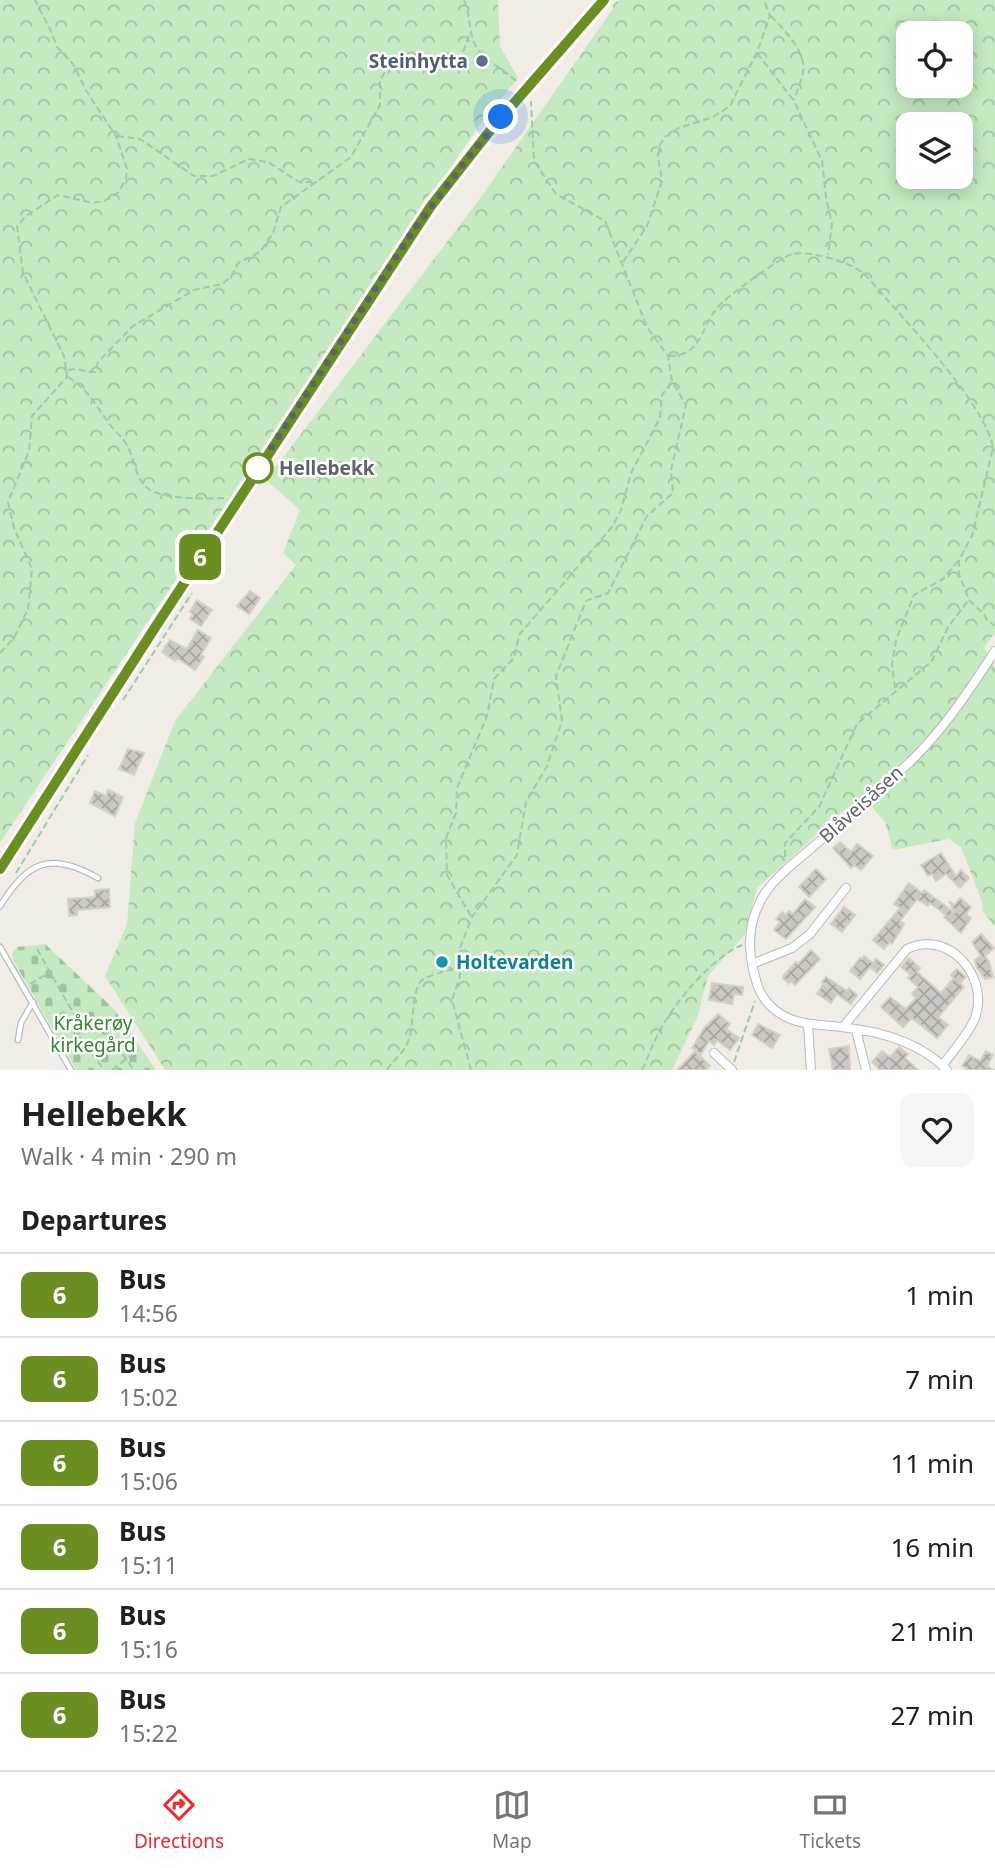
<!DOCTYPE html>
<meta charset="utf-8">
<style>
body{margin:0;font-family:"Noto Sans",sans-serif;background:#f6f6f6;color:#202124;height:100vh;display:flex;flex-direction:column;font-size:26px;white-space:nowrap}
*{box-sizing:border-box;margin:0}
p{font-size:23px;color:#757577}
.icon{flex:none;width:38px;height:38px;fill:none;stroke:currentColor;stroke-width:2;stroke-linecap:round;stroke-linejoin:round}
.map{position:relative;height:1070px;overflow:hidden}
.panel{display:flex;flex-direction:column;background:#fff;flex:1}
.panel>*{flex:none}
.badge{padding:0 14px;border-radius:10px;font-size:24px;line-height:46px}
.controls{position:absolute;left:896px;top:21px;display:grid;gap:14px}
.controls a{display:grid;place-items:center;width:77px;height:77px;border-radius:14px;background:#fff;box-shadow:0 4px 18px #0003;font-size:35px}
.you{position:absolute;width:35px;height:35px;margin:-18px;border:5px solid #fff;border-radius:50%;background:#1a73e8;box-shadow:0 0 0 10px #1a73e833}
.map>.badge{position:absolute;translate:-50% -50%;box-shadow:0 0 0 4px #fff}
h2{padding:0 21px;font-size:26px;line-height:63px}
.round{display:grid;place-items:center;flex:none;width:74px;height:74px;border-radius:14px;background:#f6f6f6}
.summary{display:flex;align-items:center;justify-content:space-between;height:119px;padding:0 21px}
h1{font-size:33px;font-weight:700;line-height:52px}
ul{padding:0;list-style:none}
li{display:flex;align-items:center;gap:21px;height:84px;padding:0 21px;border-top:2px solid #e0e0e0}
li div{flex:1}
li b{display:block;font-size:26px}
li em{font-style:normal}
li .badge{min-width:77px;font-weight:700;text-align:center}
.menu{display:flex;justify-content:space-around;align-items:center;height:98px;border-top:2px solid #e0e0e0;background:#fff;font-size:19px;color:#757577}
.menu a{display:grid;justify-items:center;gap:4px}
.menu .active{color:#f6272c}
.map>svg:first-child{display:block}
</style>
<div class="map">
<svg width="995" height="1070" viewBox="0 0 995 1070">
<defs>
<pattern id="forest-crowns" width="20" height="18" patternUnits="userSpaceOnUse" patternTransform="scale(1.75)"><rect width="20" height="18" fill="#c5eac1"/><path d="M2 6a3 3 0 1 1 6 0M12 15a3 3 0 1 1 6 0" fill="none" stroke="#a3c1a1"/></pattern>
<pattern id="cemetery-stones" width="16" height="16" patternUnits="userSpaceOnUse" patternTransform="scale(1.75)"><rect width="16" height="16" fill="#c5eac1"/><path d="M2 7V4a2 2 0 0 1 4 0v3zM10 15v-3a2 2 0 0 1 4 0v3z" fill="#a3c1a1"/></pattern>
<pattern id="building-cross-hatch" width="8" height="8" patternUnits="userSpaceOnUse" patternTransform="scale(1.75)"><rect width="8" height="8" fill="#ccc8c3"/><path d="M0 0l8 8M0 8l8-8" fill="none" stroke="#a9a6a2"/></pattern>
</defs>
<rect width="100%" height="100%" fill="#f1ede6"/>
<path fill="url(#forest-crowns)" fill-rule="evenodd" d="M0,0H498L500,46L518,78L480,124L0,843Z
M619,0H995V633L984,647L995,667V927L983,912L982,902L961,847L949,839L893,850L885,822L873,808H847L757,888L745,934L708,976L698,1016L672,1070H165L105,976L127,924L135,823L175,721L296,565L283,553L300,510L266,480L478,201ZM908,33H961V86H908ZM908,124H961V177H908Z"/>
<path fill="url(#cemetery-stones)" d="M45,944L114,1009L156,1070H76L13,960L12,953L17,947Z"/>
<path fill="url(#building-cross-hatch)" stroke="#d6cfc4" stroke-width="2" d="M250,591L260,598L249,614L237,606Z
M197,600L212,610L201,626L190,619L193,614L190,612Z
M198,630L211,638L201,655L204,657L195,670L177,658L175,661L162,652L170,640L187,649Z
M128,749L144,753L134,775L119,769Z
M108,790L123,797L115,816L90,803L95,791L106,796Z
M840,842L851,852L857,844L873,856L861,870L854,865L851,868L833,848Z
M941,853L956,876L961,870L969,878L960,888L946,874L936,881L932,874L928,876L921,865Z
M816,869L826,879L809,897L799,887Z
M909,883L922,893L924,890L955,913L949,901L954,905L960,898L971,907L966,914L971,918L961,933L944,917L946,915L930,903L928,906L917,899L900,921L904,924L892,944L890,942L884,949L873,940L900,908L894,904Z
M109,889L110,907L77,910V915L69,916L68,899L95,897V890Z
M805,899L815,907L786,939L774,930L780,922L776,919L782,912L786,915L789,911L793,914Z
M844,907L855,915L842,932L831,924Z
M981,934L994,948L985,956L989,962L993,977L985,979L977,968L975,960L981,956L972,942Z
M811,950L820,959L795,985L791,981L789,984L783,978L784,975L796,962L798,964Z
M864,956L873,963L876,959L884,965L877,973L870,967L860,979L850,971L860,958L862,959Z
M909,958L920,968L917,972L941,993L954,978L951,975L957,969L966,977L960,983L964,987L938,1017L948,1025L937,1038L912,1018L903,1027L881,1007L890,997L906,1009L916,998L912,994L918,987L908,978L911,975L901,967Z
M826,977L847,991L849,988L857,995L851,1004L837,994L831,1003L817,994L823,984L828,987L822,982Z
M712,983L743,987L742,995L734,994L732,1004L709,1000Z
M718,1014L730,1024L726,1029L739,1038L730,1050L717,1040L714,1045L709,1041L701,1054L692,1048L705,1027Z
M758,1024L780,1035L772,1048L752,1035Z
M849,1046L850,1069L833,1070L829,1049Z
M899,1047L908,1054L905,1058L918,1070H880L872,1062L882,1051L890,1057Z
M695,1051L710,1066L705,1070H677Z
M986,1051L993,1055L987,1066L994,1070H969L962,1066L969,1055L980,1061Z"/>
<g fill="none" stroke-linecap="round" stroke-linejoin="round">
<g stroke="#b6babe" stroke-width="7">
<path id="service" d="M0,906C28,861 50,851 98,878
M0,947L71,1070
M18,1040L21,1023L33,1002"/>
</g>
<g stroke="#b6babe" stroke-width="10">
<path id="minor" d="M752,964L792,948L810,934L846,888
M808,1025L811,1070
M843,1027L907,949C948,929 988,975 976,1015C972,1030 952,1052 943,1065
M856,1030L866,1070
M714,1053L732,1070
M947,1070C920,1042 879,1031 841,1027C818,1024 795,1026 775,1010C761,999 757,986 753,969C748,947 749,923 760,902C771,879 796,862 815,845C849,816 883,788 915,757C946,726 971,688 995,651"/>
</g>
<g stroke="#fcbc54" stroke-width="15">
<path id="primary" d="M0,869L156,626L431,206L489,132L604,0"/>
</g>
<path stroke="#9bcea4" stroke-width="2" stroke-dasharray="7 3.5" stroke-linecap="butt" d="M464,0C471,15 468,36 478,50C488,62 506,71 518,83
M613,7L619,0
M771,16C784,30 807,52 803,73C801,82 797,91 794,100
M757,53L794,101L822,161L826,197L832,224L828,255
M117,136L140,139L194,176H213L249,159L268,162L299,182H317
M623,262L647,226L662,181L658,156L660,145L665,137L679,128L713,117L730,106L757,52L770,16L764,0
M669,356C703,356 700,327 718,307C726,297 781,257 792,254C809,250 850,262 863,273C873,282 882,295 892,305C919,336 987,409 993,448L972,536L959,560V574L969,600L984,614L987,620L995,626
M68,370C78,367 85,373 95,372L98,362L133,326L194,290L222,284L231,277L238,263L260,252L273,233L281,207L351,157L380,105V80L388,67L399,61L438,63L461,58L470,32
M68,377C89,390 96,406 111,426C115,431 121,436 125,442C135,456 134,480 150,490C165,499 208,499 225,498
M0,653L14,638L28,609L32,569L14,528L8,502L29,451L32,416L67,377L64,356L23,273L17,226L26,216L58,195L93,203L104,201L119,192L126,178L127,169L116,136L87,92L73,64L57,47L51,31L35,0
M895,688L892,665L896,640L914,595L943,579L959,560
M123,700L192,593
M785,857V843L819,807L857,724L932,661L948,627L968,601
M16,873L88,755
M471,916L447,875L446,838L456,813L457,788L487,716L494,679L514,658L519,635L612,527L621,510L631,473L660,418L662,395L672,381
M37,949L83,1030
M30,984L49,973
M79,1036L104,1070
M64,1045L98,1020L134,1070
M734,1062L755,1001
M112,1070L138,1050
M387,1070C394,1058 405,1053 409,1039C414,1025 412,988 422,980C432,974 448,971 459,966
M471,1070L452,1000L460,976V948L472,917L517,855L526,802L547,766L562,721L556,676L586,601L608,593L647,516L673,493L671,470L686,405L672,381L668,356L647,327L605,221L556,194L534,161L531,101
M642,1070C649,1055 654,1040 663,1025C678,999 713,957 742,945"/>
<use href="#service" stroke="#fff" stroke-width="4.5"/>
<use href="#minor" stroke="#fff" stroke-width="8"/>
<use href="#primary" stroke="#ffe9ad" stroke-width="12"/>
</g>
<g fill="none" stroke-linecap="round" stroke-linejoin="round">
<g stroke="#fff" stroke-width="16">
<path id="line" d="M0,869L156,626L431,206L489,132L604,0"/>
</g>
<use href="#line" stroke="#6b8e23" stroke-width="10"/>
<path stroke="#5d6368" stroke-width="7" stroke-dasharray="0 12.6" d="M258,468L415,228L464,163L501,117"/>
</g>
<circle fill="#5c6f8a" stroke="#fff" stroke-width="2.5" cx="482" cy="61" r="7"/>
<circle fill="#fff" stroke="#6b8e23" stroke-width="3.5" cx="258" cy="468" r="14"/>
<circle fill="#0f9aa8" stroke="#fff" stroke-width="2.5" cx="442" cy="962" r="7"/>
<g text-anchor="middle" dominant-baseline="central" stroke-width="5" stroke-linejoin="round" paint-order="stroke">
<g font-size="19" font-weight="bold" fill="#4e5e75" stroke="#fff" text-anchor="end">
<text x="468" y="61">Steinhytta</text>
</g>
<g font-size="19" font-weight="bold" fill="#5d6368" stroke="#fff" text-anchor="start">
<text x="279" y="468">Hellebekk</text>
</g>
<g font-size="19" fill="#5d6368" stroke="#fff">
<text transform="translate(861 804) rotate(-42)">Blåveisåsen</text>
</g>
<g font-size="19" font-weight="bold" fill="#0d838f" stroke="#fff" text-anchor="start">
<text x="456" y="962">Holtevarden</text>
</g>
<g font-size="19" fill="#33852f" stroke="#fff">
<text x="93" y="1023">Kråkerøy<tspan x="93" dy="22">kirkegård</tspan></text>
</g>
</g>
</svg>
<div class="controls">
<a><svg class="icon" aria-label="locate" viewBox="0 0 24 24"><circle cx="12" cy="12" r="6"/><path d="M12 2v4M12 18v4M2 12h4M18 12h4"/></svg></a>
<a><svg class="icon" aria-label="layers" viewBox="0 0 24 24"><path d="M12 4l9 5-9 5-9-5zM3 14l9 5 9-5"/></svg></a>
</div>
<div class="you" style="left:501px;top:117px"></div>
<b class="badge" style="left:200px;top:557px;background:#6b8e23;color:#fff">6</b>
</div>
<section class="panel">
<div class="summary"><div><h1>Hellebekk</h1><p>Walk · 4 min · 290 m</p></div><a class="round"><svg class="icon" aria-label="heart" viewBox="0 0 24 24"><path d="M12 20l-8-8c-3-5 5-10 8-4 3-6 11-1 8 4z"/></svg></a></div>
<h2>Departures</h2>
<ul>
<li><span class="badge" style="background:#6b8e23;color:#fff">6</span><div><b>Bus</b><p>14:56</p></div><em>1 min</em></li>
<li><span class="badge" style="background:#6b8e23;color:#fff">6</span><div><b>Bus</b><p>15:02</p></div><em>7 min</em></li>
<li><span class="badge" style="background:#6b8e23;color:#fff">6</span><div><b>Bus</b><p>15:06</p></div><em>11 min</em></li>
<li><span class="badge" style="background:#6b8e23;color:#fff">6</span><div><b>Bus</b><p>15:11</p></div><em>16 min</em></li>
<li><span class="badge" style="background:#6b8e23;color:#fff">6</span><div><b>Bus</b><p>15:16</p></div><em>21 min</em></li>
<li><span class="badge" style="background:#6b8e23;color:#fff">6</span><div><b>Bus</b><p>15:22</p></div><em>27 min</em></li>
</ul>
</section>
<nav class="menu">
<a class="active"><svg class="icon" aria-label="directions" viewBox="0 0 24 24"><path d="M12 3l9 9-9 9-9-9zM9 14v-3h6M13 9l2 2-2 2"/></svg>Directions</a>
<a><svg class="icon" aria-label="map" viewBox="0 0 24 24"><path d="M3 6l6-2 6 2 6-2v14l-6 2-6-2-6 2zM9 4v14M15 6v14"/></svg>Map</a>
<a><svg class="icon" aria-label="tickets" viewBox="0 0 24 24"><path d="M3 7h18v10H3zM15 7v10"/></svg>Tickets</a>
</nav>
